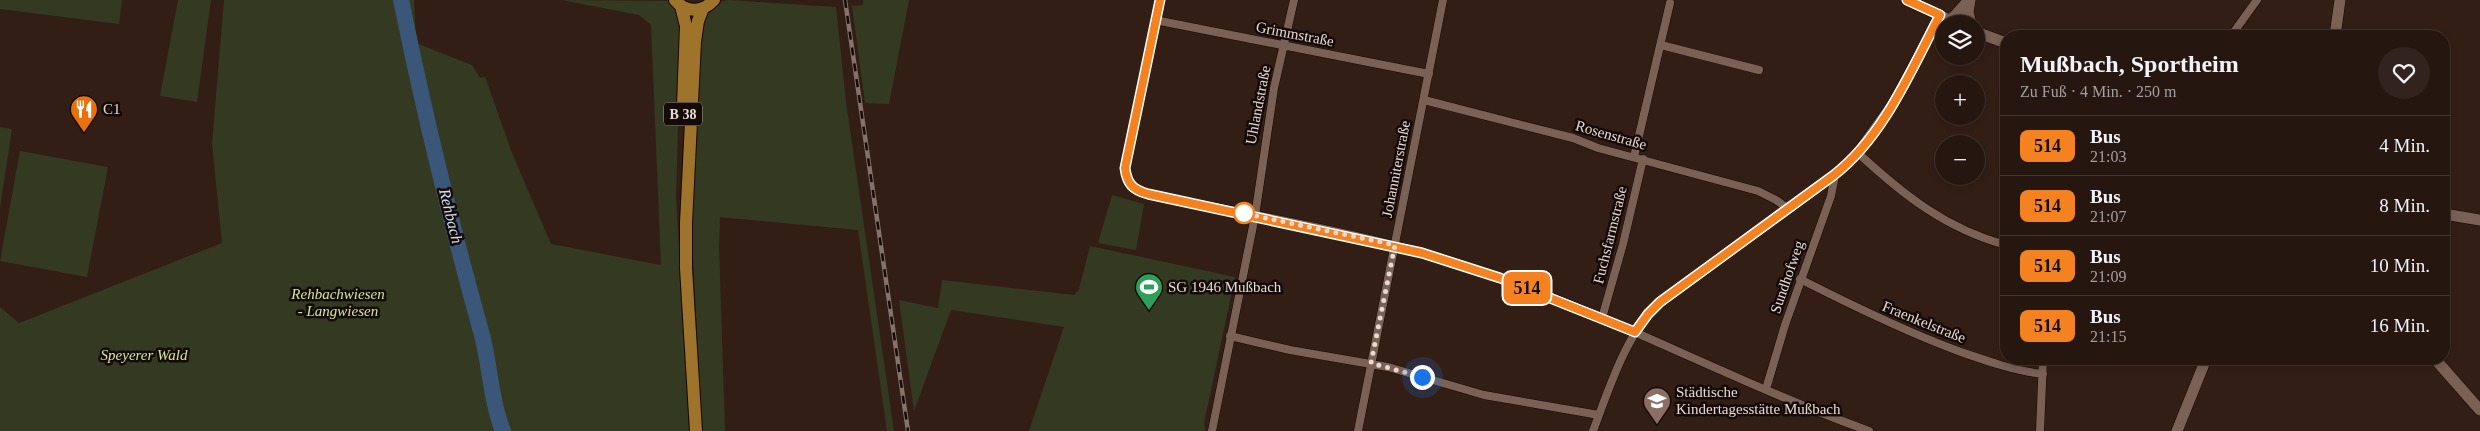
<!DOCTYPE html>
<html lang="de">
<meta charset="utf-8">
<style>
body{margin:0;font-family:Georgia,serif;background:#32231e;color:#f1f3f6;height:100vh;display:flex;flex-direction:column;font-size:19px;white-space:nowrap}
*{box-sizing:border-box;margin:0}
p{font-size:16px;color:#a49f9f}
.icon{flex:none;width:28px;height:28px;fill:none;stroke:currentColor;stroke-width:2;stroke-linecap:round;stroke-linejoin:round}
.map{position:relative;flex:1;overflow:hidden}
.drawer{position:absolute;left:2000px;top:30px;width:450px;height:335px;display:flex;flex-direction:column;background:#261610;border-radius:20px;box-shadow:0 2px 8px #0003,0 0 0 1px #423530}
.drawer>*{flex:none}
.badge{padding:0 10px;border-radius:8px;font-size:18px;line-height:32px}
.tools{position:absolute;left:1935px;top:15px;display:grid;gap:10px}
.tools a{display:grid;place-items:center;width:50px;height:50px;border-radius:50%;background:#261610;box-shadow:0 2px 8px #0003,0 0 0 1px #423530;font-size:25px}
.you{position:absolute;width:25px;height:25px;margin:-12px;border:4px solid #fff;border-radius:50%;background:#1a73e8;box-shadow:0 0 0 8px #1a73e833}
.map>.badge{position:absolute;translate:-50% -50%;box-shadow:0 0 0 2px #fff}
.round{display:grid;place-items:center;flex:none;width:52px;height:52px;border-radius:26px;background:#32231e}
.summary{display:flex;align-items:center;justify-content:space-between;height:85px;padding:0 20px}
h1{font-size:24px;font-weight:600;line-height:38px}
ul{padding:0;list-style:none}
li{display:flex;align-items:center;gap:15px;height:60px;padding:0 20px;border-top:1px solid #423530}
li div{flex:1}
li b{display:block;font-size:19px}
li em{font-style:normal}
li .badge{min-width:55px;font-weight:700;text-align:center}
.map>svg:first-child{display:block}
</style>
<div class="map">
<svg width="2480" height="431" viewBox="0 0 2480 431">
<rect width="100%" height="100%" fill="#331e15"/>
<path fill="#343a21" d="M0,0H122L119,24L0,9Z
M178,0H211L197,102L160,96Z
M224,0H414L416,43L472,65L480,78L485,77L512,153L551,244L661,265L651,25L639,15L562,0L671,1L675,6L681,27L676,196L689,431H0V307L19,323L222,243L212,144Z
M728,0L836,7L846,102L894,431H887L858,230L720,217L719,246L725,431H702L691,219L702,16L719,2Z
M863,0H909L889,104L865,103L852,6L863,5Z
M0,127L12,129L0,208Z
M20,151L108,167L87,277L0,261Z
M1112,195L1144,204L1136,250L1098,243Z
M1090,246L1235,277L1204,423L1205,431H1029L1064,327L951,310L914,411L899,300L938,308L942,280L1074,295L1079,289Z"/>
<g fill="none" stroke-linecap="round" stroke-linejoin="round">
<path stroke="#3a5679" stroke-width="16" d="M401,0C424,113 451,224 482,335C490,366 491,401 503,431"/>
<g stroke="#190702" stroke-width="9">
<path id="street" d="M1159,0L1125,168C1127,184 1133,190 1148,194C1262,217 1378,235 1487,273C1617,318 1739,384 1869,431
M1155,20L1429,74
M2231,36L2257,0
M1661,45L1759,70
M1424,100L1573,138L1598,148L1758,191L1776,200L1787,208
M1857,152C1902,194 1946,229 2006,245
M1634,157L1670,3
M1800,279C1853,306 1906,332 1961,352C1987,361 2015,371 2043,374
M1602,318L1623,244L1643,159
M1230,336L1290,350L1388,367L1484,395L1599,415
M1766,389L1785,325L1831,196L1835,175
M1212,431L1255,216L1274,88L1294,0
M1358,431L1443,0
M1593,431C1609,389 1626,333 1660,302L1849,163L1892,103L1940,15
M2040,431L2043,359"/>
</g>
<g stroke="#190702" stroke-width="12">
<path id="secondary" d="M1907,0L1958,24
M1970,0L1968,12L1971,24
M1951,20L1969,0
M1976,32L2006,43
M2335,36L2340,0
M2444,214L2480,220
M2435,359L2480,410
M2177,431L2206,359"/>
</g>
<g stroke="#190702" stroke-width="14">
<path id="primary" d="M675,0C686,13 702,13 714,0
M681,6L686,26L683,105
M696,431L686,268V223L695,42L698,21L703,8"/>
</g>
<use href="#street" stroke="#7a6156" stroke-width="8"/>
<use href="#secondary" stroke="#7a6156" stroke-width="11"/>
<use href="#primary" stroke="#9e742d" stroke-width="12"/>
<g stroke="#84726b" stroke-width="4.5">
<path id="rail" d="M845,0L908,431"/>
</g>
<use href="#rail" stroke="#140a07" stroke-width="2.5" stroke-dasharray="8" stroke-linecap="butt"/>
</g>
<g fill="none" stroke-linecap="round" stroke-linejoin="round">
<g stroke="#fff" stroke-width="11">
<path id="line" d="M1160,0L1125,168C1127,184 1133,190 1148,194L1422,253L1500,278L1635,332L1648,314L1660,302L1834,175C1884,136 1911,70 1940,15L1907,0"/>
</g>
<use href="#line" stroke="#f58220" stroke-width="8"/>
<path stroke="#e8d9d3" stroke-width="5" stroke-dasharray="0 9" d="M1244,213L1237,212L1395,245L1371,363L1422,377"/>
</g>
<defs>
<g id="restaurant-pin" transform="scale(1.4375)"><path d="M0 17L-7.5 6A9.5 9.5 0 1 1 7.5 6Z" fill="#e8710a" stroke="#140a07"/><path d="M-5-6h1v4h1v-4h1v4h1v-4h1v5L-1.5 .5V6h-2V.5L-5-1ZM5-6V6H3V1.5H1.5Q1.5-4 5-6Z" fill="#fff"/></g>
<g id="stadium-pin" transform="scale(1.4375)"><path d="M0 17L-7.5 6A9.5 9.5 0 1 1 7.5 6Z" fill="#2e9e5b" stroke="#140a07"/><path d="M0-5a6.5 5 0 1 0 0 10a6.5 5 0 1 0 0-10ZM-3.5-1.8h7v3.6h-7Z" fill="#fff"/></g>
<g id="school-pin" transform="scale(1.4375)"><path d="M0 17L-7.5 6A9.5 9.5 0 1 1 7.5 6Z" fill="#8d6e63" stroke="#140a07"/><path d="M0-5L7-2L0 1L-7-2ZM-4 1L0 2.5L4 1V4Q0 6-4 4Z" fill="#fff"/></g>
</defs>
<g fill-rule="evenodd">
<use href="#restaurant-pin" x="84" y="109"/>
<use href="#stadium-pin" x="1149" y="287"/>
<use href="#school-pin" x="1657" y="401"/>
</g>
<circle fill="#fff" stroke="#f58220" stroke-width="2.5" cx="1244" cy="213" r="10"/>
<g text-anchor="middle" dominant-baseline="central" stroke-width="5" stroke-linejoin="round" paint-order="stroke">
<rect fill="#140a07" stroke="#a89b96" stroke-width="1" x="664" y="102.5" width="38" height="23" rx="4"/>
<g font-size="14" font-weight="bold" fill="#e8d9d3">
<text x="683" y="114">B 38</text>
</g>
<g font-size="15" fill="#e8d9d3" stroke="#140a07">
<text transform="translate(1295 34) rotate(11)">Grimmstraße</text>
<text transform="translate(1258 105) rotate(-79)">Uhlandstraße</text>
<text transform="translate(1611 135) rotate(16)">Rosenstraße</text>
<text transform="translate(1396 169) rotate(-79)">Johanniterstraße</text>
<text transform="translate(1610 235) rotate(-76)">Fuchsfarmstraße</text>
<text transform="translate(1787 277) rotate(-71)">Sundhofweg</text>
<text transform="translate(1924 322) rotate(22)">Fraenkelstraße</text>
</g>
<g font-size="15" fill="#e8d9d3" stroke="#140a07" text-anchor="start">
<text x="103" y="109">C1</text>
<text x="1168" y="287">SG 1946 Mußbach</text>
<text x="1676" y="392">Städtische<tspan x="1676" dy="17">Kindertagesstätte Mußbach</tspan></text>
</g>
<g font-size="15" font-style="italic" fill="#d5e79e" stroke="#140a07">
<text x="338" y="294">Rehbachwiesen<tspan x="338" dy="17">- Langwiesen</tspan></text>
<text x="144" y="355">Speyerer Wald</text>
</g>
<g font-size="16" font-style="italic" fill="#cee1f8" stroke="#140a07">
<text transform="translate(451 216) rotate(76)">Rehbach</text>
</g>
</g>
</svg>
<div class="tools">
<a><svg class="icon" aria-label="layers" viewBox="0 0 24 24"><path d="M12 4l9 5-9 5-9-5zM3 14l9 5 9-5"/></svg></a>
<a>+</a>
<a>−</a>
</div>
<div class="you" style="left:1422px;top:377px"></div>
<b class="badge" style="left:1527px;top:288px;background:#f58220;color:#111">514</b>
<section class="drawer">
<div class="summary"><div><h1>Mußbach, Sportheim</h1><p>Zu Fuß · 4 Min. · 250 m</p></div><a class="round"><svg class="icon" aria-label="heart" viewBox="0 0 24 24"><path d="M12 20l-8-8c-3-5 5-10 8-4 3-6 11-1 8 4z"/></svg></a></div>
<ul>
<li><span class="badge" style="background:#f58220;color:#111">514</span><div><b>Bus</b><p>21:03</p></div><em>4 Min.</em></li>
<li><span class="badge" style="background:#f58220;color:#111">514</span><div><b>Bus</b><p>21:07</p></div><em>8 Min.</em></li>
<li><span class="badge" style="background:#f58220;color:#111">514</span><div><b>Bus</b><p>21:09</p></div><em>10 Min.</em></li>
<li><span class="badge" style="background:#f58220;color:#111">514</span><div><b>Bus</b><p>21:15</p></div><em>16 Min.</em></li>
</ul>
</section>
</div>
